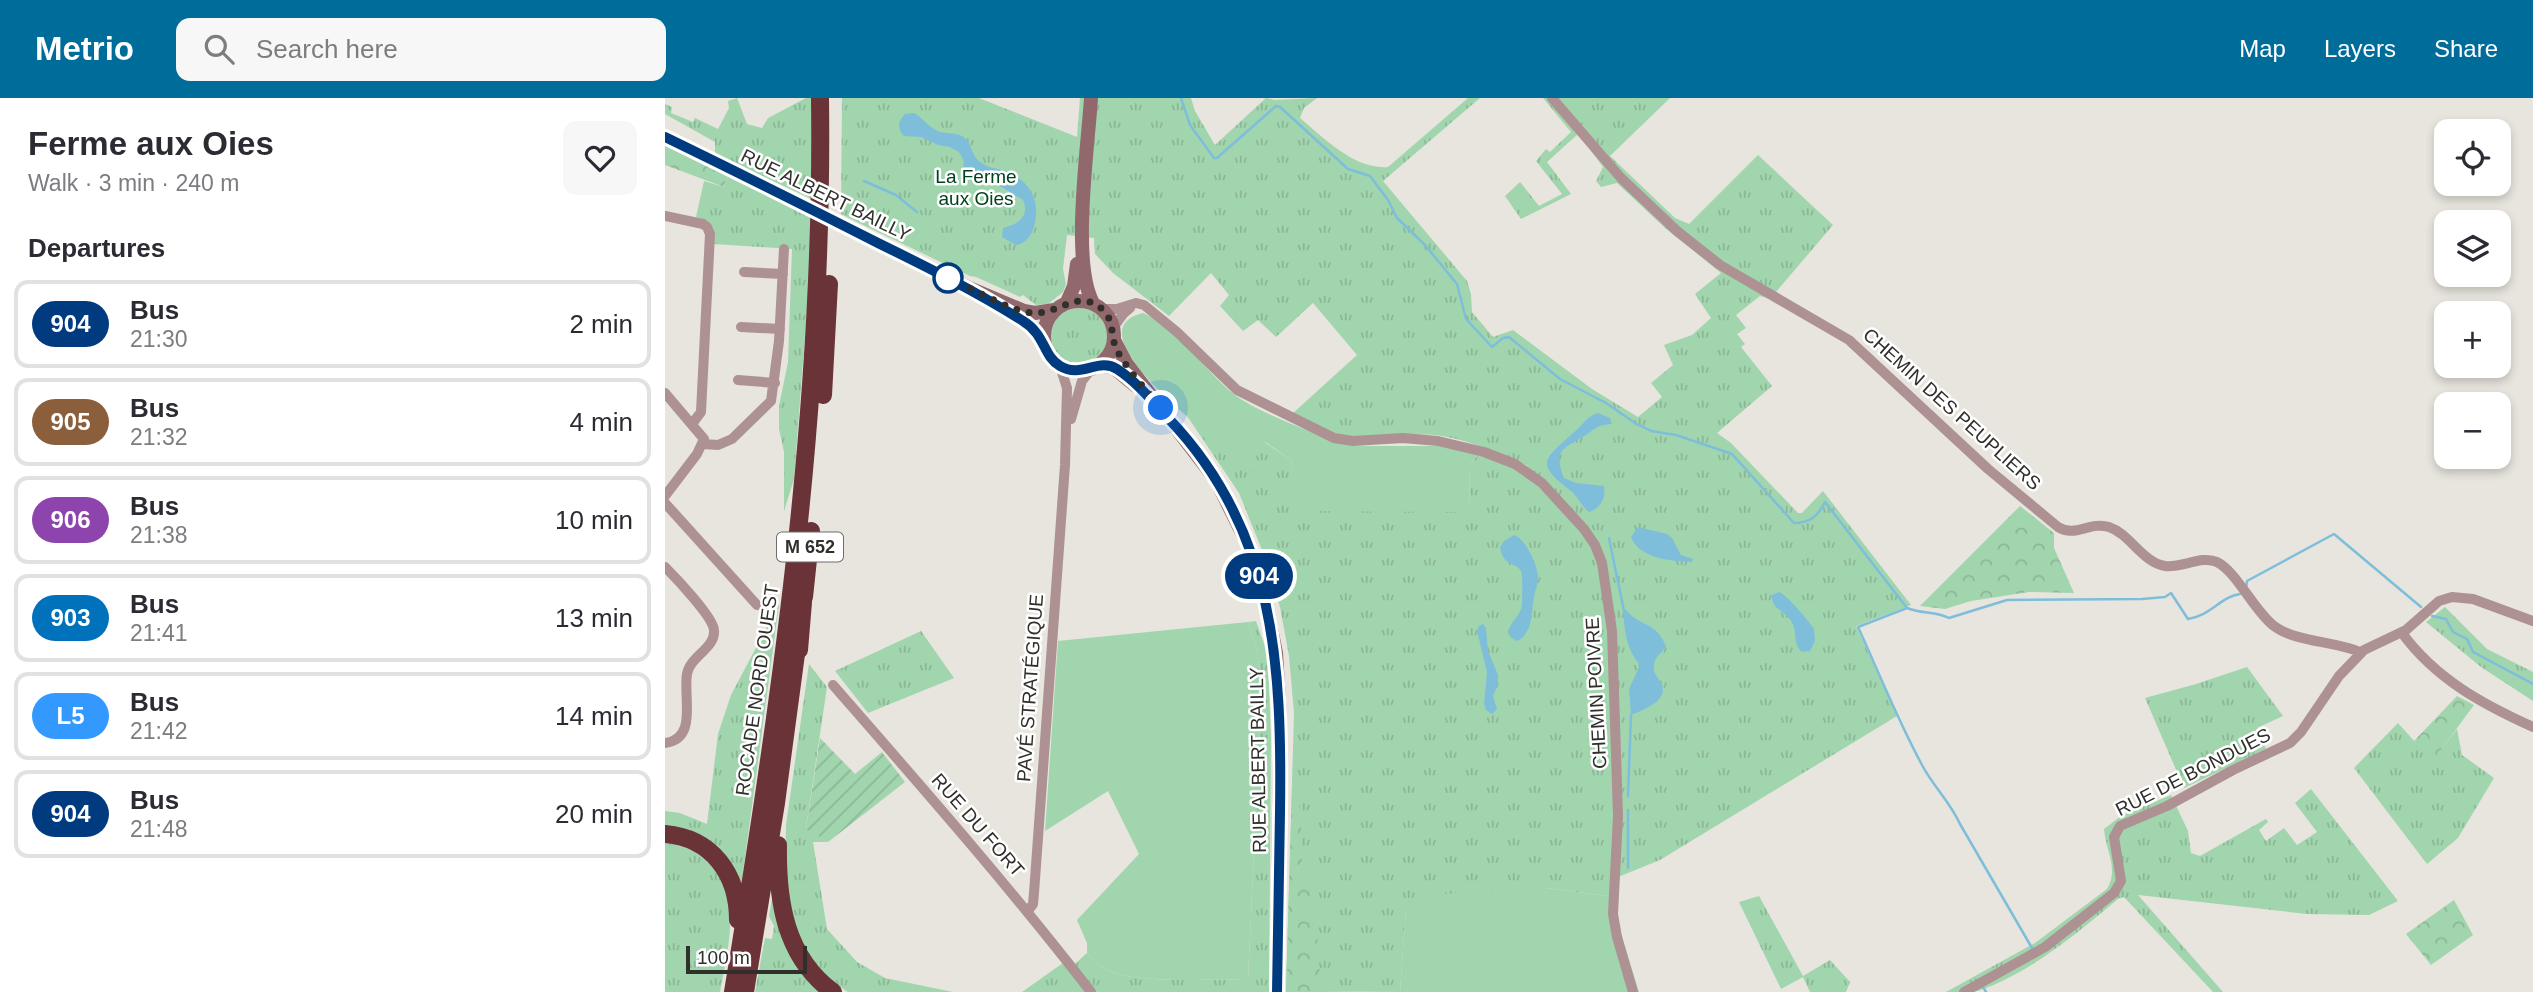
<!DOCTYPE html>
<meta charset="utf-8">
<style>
body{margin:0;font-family:Arial,sans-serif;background:#f7f7f7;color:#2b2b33;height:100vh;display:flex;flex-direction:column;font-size:26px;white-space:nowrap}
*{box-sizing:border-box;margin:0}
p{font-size:23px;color:#7c7c81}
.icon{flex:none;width:38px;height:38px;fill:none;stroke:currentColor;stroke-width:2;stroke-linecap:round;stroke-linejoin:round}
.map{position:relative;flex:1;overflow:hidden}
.drawer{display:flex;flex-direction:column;background:#fff;width:665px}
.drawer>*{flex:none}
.badge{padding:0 14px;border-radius:23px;font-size:24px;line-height:46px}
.buttons{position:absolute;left:1769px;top:21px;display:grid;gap:14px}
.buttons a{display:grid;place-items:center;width:77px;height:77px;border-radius:14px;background:#fff;box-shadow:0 4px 10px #0003;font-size:35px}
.scale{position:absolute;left:21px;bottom:18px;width:121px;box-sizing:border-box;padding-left:7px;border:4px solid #302f2c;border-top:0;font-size:19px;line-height:24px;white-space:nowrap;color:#302f2c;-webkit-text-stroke:5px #fff;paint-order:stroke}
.you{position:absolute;width:35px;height:35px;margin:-18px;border:5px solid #fff;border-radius:50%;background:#1a73e8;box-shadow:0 0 0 10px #1a73e833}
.map>.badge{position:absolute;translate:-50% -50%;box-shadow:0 0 0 4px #fff}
h2{padding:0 28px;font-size:26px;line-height:63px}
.round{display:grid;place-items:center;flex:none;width:74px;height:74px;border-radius:14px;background:#f7f7f7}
.head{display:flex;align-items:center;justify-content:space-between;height:119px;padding:0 28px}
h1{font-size:33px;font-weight:700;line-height:52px}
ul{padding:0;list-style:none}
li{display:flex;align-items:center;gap:21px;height:88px;margin:0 14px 10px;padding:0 14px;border:4px solid #e1e1e2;border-radius:14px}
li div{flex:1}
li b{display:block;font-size:26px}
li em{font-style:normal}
li .badge{min-width:77px;font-weight:700;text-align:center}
header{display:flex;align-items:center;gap:42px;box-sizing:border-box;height:98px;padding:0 35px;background:#006c99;color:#fff}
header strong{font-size:33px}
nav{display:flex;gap:38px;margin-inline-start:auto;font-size:24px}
.search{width:490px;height:63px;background:#f7f7f7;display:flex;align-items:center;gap:18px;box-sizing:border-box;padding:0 24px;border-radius:14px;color:#7c7c81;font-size:26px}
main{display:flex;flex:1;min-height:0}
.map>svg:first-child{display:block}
</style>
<header>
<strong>Metrio</strong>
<div class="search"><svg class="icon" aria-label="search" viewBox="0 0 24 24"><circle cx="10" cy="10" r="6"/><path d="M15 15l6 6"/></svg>Search here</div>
<nav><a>Map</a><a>Layers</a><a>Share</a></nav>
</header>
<main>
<section class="drawer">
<div class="head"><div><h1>Ferme aux Oies</h1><p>Walk · 3 min · 240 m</p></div><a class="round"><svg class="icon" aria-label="heart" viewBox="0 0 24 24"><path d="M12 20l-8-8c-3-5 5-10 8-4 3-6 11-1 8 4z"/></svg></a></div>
<h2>Departures</h2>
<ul>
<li><span class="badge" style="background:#003b80;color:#fff">904</span><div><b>Bus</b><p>21:30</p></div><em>2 min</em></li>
<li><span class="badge" style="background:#8b5e3c;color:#fff">905</span><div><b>Bus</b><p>21:32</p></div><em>4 min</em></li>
<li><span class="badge" style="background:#8e44ad;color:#fff">906</span><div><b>Bus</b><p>21:38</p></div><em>10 min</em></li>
<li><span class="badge" style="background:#0072bc;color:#fff">903</span><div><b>Bus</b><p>21:41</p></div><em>13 min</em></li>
<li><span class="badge" style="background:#39f;color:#fff">L5</span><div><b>Bus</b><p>21:42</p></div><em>14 min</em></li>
<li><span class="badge" style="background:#003b80;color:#fff">904</span><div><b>Bus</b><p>21:48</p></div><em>20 min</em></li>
</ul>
</section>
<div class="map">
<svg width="1868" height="894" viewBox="0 0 1868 894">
<defs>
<pattern id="grass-tufts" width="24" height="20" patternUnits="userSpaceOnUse" patternTransform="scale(1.75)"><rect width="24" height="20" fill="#a1d5ae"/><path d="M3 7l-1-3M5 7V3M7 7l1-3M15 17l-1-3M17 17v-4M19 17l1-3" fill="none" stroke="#8bb796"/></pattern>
<pattern id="forest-crowns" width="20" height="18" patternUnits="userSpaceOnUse" patternTransform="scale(1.75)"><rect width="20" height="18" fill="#a1d5ae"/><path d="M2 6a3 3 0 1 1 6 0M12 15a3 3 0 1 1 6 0" fill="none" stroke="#8bb796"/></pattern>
<pattern id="garden-furrows" width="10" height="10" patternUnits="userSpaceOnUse" patternTransform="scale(1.75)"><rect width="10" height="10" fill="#a1d5ae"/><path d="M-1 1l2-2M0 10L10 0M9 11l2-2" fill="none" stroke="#8bb796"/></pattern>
</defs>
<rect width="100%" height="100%" fill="#e7e5dd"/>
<path fill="url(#grass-tufts)" d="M72,0L82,26L97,30L103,20L141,0H148L147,101L50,57V44L0,16V6L7,9L6,15L28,24L30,20L53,31L64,10L63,3Z
M177,0H314L412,39L415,0H526L530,13L550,47L601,0L610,2L652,0L639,10L635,20C659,40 690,72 723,69L803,0H815L718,83L802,183L806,196L807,214L828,239L848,232L927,291L973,319L997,299L986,285L1008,267L999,247L1027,237L1046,220L1030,196L1056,175L1000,130L952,85L936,89L931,83L938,69L913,36L882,64L906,96L856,121L840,98L855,84L874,108L897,96L871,63L881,51L885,54L906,34L878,0H1005L945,58L1010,120L1024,126L1093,57L1168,127L1105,201L1095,198L1071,217L1081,230L1072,236L1080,246L1076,249L1107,288L1052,335L1066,345L1133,415H1137L1158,393L1246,507L1191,528L1232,618L995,762L953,779L952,799L881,790L741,810L735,894L621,893L629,615L624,558L615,509L597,452L574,395L522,318L585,369L599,344L626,362L628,373L804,413L805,366L813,357L859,371L863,368C836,357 807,343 777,338C745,333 712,343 681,339C663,337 643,323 627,316L692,257L648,205L611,239L593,222L578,233L555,208L564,197L546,175L504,218L448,175L430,156L429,140L402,137L398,171L401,186L398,194L383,206L371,207L358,197L355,199L311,179L305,178L194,125L176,116Z
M63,78L149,119L129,381L119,413V354L114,331V308L123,264L127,151L49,146C51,131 46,122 31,119L39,83L59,89Z
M386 238a28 28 0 1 1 56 0a28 28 0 1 1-56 0Z
M114,506L76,790L71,775L0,730V713L15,715L42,726L53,636L66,597Z
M1780,509L1822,551L1868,574V603L1816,569L1761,524Z
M591,523L603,557L606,642L604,894H357L398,865L403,872L422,855C427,860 432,866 438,870C466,887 549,881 583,881L594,647L593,555L583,524Z
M256,533L289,580L203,615L170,573Z
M144,566L162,589L141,730L163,744H148L162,831L192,864L220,880L288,894H183L166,883L144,861L129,832L120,770L121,727Z
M1582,569L1618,618L1592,630L1601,651L1519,690L1480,600L1531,586Z
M1733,625L1767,663L1792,631L1797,657L1829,680L1793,740L1762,766L1689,670Z
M1646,691L1733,803L1704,817L1642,816L1473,797L1558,894H1548L1459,799L1453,801C1411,836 1365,875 1313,893C1304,894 1291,894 1281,894L1370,845L1442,791C1454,770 1441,754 1439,731L1456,718L1506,697L1523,733L1526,755L1535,758L1601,721L1603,724L1594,732L1601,743L1619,730L1632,747L1652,734L1630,705Z
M0,745C14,746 29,752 40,761C79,794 63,851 55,894H0Z
M109,789C115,829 123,866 155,894H90L100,840L107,841L109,828L104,818Z
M1094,798L1138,878L1165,862L1185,884L1181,894H1145L1138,879L1116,891L1074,804Z"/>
<path fill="url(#forest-crowns)" d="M0,47L63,78L59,89L0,67Z
M1355,408L1389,435V450L1409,495L1364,494L1306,503L1280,511L1255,508Z
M1792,598L1809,607L1767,664L1749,643Z
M627,691L636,712L637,768L648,782L656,893L699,894H621Z
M1789,802L1808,837L1766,867L1741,836Z"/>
<path fill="url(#garden-furrows)" d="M155,640L190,676L217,654L240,684L163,744L141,731Z"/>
<path fill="#a1d5ae" d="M478,215C516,231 538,272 570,297C594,315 643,332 672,345L689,348H778L813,357L805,366L804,414L632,413L619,387L628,373L626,362L600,344L585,369C566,353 399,234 478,215Z
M583,524L593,555L594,647L583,881C549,881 466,887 438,870C432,866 427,860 422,855V845L412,822L474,756L443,693L380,733L393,543Z
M881,790L952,799L953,827L974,894H735L741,809L776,804L777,796Z"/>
<path fill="#7ebedb" d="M249,15C258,20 264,30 275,34C283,36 294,34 301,41C307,48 307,58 315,64C323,70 331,70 340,73C366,82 376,104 369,129C366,138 360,146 351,147L337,139L338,130C353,126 365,119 358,102L314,75L306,79L297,73L299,64L295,55L285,49L273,47L256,39L239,38C232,31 233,23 240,16Z
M933,315L945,320L947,326C932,327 933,329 921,337C901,350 887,350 899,380L911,385L939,388C941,400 936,410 924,414C917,409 913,399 906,393C871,366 877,363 907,336C917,328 921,319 933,315Z
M973,429L1002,436L1007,440L1016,457L1028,461L1027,464C1007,463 974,461 966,439Z
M849,437C860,440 872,466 873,478C874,485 870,492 869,499C866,514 868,536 852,543C831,533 856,521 857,507C857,501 858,476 856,473C850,463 839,470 835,449L839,443Z
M1114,494C1121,496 1144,523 1149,531L1150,543L1145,553L1137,554C1127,545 1133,533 1126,523C1119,512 1106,511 1107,497Z
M961,512C976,530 990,522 1001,548C997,555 990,558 989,567C988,575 991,577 995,583C1007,602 978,612 966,617L964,591L975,567C961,550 960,535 958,513Z
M818,526L821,530L823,553L833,577V586L828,598L832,611L827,616L821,612L819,606L822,574L812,533L814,528Z"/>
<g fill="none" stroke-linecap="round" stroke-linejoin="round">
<path stroke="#7ebedb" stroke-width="2.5" d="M516,0L525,27L549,60H552L611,8L615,9L683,71L705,78L723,102L732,120L760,147L792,186L801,221L827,249L838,240L844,239L895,281L941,305L970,325L986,333L1011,337L1067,356L1129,425C1145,425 1153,418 1160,404L1242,510C1256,516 1271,513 1284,520L1342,502L1477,501L1500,499L1506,495L1523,521C1547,517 1555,499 1575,496
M199,83L231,97L252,114
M944,440L959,513
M1581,491L1582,483L1669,436L1756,509
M1242,510L1193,529C1214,575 1233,623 1257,667C1268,688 1285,704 1295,726L1367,850
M1767,518L1781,521L1788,534L1802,541L1808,554L1868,586
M963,698L966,617
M963,770V712
M1318,889L1321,894"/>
<path stroke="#ae9192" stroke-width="10" d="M887,0L956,80L1012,133L1055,167L1184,242L1323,371L1393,429C1410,440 1425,423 1444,429C1465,436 1477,464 1500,468C1517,470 1537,457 1552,464C1572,474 1589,513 1609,528C1630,544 1669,543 1695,554
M0,118L38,126L42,129L45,136L36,314L27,326
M79,174L118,176
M438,211H452L471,205L479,207L512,234L572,292L669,340L688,343L738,340L773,343L819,354L850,366L877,385L919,431L930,447L937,465L947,533L953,718L948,816L952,839L968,894
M76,229L115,231
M448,230L458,216L465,210
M73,282L110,285
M0,295L39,341L32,356L0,398
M406,321L417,283L427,270
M38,346L53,347L67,341L106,303L114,243L119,151
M0,405L92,507
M0,469C11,480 48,519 49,532C51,550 25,558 22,576C18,599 33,641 0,645
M1737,535C1771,581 1817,606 1868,629
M168,587C256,688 344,788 426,894
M363,813L368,806L369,795L400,367L402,290L395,268
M1299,894L1380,849L1449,795L1456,783L1449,739L1455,728L1502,708L1568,672L1625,645L1636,634L1674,578L1699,552L1741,532L1774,503L1787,499L1808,501L1868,523"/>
<path stroke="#91686b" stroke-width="14" d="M426,0C423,49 406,165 428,205
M0,39L304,190L359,213L370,215L389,212
M379 238a35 35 0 1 1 70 0a35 35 0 1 1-70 0Z
M402,204L409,188L412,166
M345,215L370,231L379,245
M449,242L461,265L551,382L583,447L600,501L611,555L615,619L612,894
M434,267L449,270L471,288"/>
<path stroke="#693338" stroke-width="18" d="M158,297L164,186
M139,499L146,433
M134,552L138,504
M0,736C47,740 73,776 73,822
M113,747C112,803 120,859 168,894
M68,894C117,598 159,301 155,0
M80,894L111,705L133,541"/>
</g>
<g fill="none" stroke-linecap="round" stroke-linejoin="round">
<g stroke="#fff" stroke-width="16">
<path id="line" d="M0,39C72,74 144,110 215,146C264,170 312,194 358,223C381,237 377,257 395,268C417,281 433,259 452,271C472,284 488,304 504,321C611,433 617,569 615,714C614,774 613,834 612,894"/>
</g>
<use href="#line" stroke="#003b80" stroke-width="10"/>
<path stroke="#302f2c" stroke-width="7" stroke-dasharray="0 12.6" d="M283,180C306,189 348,216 372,215C396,214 414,191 437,211C448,221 446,232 449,244C454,264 483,293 496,310"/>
</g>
<circle fill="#fff" stroke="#003b80" stroke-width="3.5" cx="283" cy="180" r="14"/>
<g text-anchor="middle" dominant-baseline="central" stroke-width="5" stroke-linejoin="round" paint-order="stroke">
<rect fill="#fff" stroke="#6e6d6b" stroke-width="2" x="112" y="434.5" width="66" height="29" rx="5"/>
<g font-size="18" font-weight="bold" fill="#302f2c">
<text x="145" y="449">M 652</text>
</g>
<g font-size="19" fill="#00411e" stroke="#fff">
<text x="311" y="78">La Ferme<tspan x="311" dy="22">aux Oies</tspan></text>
</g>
<g font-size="19" fill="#302f2c" stroke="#fff">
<text transform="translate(161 97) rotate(26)">RUE ALBERT BAILLY</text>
<text transform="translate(1287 311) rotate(42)">CHEMIN DES PEUPLIERS</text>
<text transform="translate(365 590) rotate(-86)">PAVÉ STRATÉGIQUE</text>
<text transform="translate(92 592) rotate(-82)">ROCADE NORD OUEST</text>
<text transform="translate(931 595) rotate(-93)">CHEMIN POIVRE</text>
<text transform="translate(593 662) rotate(-91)">RUE ALBERT BAILLY</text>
<text transform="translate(1528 674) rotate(-27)">RUE DE BONDUES</text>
<text transform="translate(313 727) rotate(49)">RUE DU FORT</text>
</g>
</g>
</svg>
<div class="buttons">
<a><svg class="icon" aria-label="locate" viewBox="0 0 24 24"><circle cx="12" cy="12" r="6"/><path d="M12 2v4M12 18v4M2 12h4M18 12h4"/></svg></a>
<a><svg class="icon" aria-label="layers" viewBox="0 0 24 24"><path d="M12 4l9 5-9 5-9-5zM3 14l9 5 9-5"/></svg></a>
<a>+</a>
<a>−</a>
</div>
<div class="scale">100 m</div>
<div class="you" style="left:496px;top:310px"></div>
<b class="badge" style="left:594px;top:478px;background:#003b80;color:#fff">904</b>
</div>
</main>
